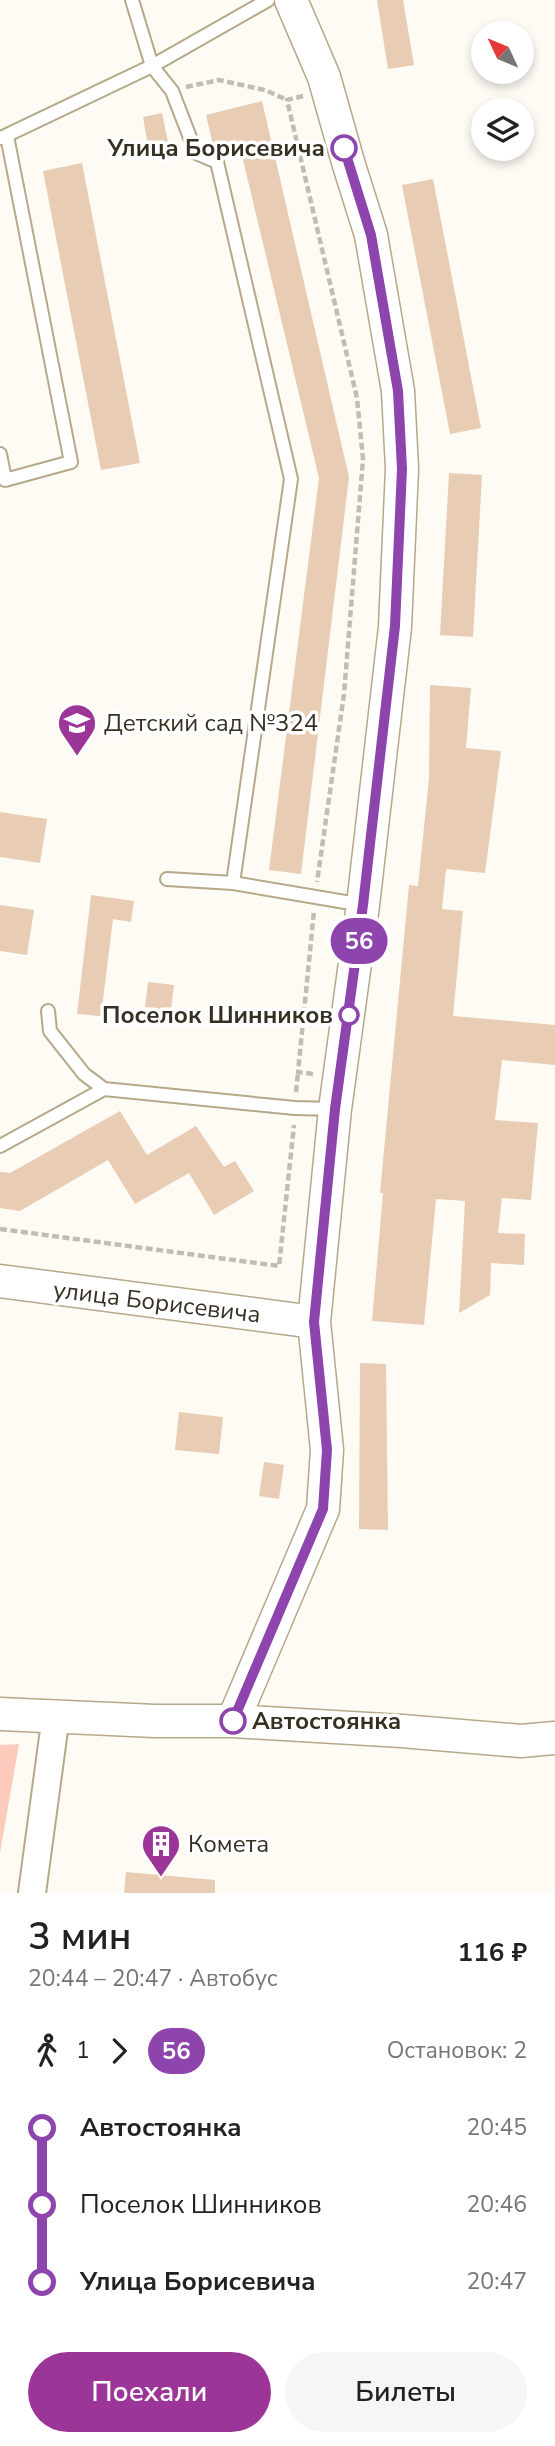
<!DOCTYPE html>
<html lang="ru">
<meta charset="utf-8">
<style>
body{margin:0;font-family:"Nunito Sans",sans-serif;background:#f6f6f6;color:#222;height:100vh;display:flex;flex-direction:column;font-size:26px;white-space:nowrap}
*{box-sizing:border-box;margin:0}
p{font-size:23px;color:#767676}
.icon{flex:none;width:38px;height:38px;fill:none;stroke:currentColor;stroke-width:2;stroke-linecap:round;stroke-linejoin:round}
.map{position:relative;height:1893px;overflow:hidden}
.sheet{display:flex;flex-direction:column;background:#fff;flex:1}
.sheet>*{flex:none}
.badge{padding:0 14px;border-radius:23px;font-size:24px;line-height:46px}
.needle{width:46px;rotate:314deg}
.tools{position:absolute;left:471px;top:21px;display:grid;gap:14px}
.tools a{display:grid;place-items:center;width:63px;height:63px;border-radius:50%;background:#fff;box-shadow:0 4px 10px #0003;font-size:35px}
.map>.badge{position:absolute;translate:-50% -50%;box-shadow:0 0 0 4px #fff}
.legs{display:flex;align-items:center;gap:10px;height:77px;padding:0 28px;font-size:23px}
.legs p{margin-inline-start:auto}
.head{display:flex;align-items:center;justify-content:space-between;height:119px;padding:0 28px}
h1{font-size:38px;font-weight:600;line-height:52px}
.cta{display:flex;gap:14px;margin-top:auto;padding:14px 28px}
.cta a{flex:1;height:80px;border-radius:42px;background:#9c3598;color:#fff;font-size:28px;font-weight:600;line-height:80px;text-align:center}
.cta a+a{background:#f6f6f6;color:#222}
ul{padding:0 28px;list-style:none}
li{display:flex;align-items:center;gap:24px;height:77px;font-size:26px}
li i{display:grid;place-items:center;width:10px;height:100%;margin:0 9px;background:currentColor}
li i::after{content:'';width:18px;height:18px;margin:-9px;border:5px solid;border-radius:50%;background:#fff}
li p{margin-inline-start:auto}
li:first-child i{background:linear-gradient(#0000 50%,currentColor 0)}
li:last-child i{background:linear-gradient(currentColor 50%,#0000 0)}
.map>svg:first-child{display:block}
</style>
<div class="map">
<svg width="555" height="1893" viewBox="0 0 555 1893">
<rect width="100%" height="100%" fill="#fefbf5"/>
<path fill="#fccbbb" d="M19,1744L0,1853V1745Z"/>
<path fill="#e8ccb3" d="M377,0H403L414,65L388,69Z
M262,101L349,477L301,874L269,870L319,478L239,143L214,149L206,115Z
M162,113L168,142L148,146L143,117Z
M82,163L140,463L101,470L43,171Z
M433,179L481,428L450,434L402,185Z
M449,473L482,475L473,637L440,635Z
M430,685L471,688L466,748L501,751L485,873L446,869L442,909L463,911L453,1016L555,1025V1065L502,1060L495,1120L538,1123L531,1200L502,1198L498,1233L525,1234L524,1265L491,1263L490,1295L459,1313L465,1201L436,1199L424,1325L372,1321L383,1193H380L409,885L418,886L429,778Z
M0,812L47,819L40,863L0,857Z
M91,895L134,901L131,922L113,919L101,1016L77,1014Z
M0,905L34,910L27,955L0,951Z
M148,982L174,985L171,1010L145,1007Z
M120,1111L147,1155L196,1126L224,1167L235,1161L254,1191L214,1215L189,1173L135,1204L108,1160L20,1211L0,1208V1172L10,1173Z
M360,1363L386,1364L388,1530L359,1529Z
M179,1412L223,1417L219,1454L175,1450Z
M264,1462L284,1465L279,1499L259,1496Z
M126,1872L215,1880V1893H124Z"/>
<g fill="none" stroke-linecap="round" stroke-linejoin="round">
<g stroke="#b6a889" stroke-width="16">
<path id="service" d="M132,0L152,66L172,91L196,153L217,162L291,479L233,883
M1,138L152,66L268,0
M0,454L5,480L71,462L7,136
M167,879L233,883L363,905
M48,1011L50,1031L84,1074L104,1089
M0,1146L104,1089L295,1108L335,1109"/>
</g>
<g stroke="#b6a889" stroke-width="30">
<path id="minor" d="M32,1893L56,1715"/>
</g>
<g stroke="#b6a889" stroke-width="35">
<path id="tertiary" d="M0,1281L314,1322
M0,1714L155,1721H233L402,1731L521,1741L555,1738
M233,1721L323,1509L327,1450L314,1322L335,1109L363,905L395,627L402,469L398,391L371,235L348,162L324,77L291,0"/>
</g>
<path stroke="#c1bdb5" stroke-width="4.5" stroke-dasharray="7 3.5" stroke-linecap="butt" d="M186,87L219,80L265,90L287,100
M303,96L287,100L357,398L363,459L344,694L317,882
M313,1074L298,1072L314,911
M296,1092L298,1073
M0,1229L279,1266L294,1125"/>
<use href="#service" stroke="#fff" stroke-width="12"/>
<use href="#minor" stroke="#fff" stroke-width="26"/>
<use href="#tertiary" stroke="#fff" stroke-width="32"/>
</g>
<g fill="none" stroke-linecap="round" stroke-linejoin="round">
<g stroke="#fff" stroke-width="16">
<path id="line-1" d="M233,1721L323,1509L327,1450L314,1322L335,1109L363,905L395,626L402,469L398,391L371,235L344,148"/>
</g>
<use href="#line-1" stroke="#8e44ad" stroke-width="10"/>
</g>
<defs>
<g id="school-pin" transform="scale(2.0125)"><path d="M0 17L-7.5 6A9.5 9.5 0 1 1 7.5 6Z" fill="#9c3598" stroke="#fff"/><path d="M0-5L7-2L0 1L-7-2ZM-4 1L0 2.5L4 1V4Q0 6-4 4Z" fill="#fff"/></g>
<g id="building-pin" transform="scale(2.0125)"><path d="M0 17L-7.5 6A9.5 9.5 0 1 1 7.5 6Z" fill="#9c3598" stroke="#fff"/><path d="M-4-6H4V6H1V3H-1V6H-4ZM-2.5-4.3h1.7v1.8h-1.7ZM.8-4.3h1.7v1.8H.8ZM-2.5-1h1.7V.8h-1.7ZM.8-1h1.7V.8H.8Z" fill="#fff"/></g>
</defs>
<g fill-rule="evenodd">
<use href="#school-pin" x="77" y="723"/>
<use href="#building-pin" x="161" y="1844"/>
</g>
<g fill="#fff" stroke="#8e44ad" stroke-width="3.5">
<circle cx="344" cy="148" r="12"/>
<circle cx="349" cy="1015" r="9"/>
<circle cx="233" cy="1721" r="12"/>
</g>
<g text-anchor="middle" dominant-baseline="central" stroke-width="7" stroke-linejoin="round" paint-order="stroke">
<g font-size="24" font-weight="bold" fill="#363023" stroke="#fff" text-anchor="end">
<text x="325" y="148">Улица Борисевича</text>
<text x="333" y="1015">Поселок Шинников</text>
<text x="252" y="1721" text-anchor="start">Автостоянка</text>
</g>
<g font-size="24" fill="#363023" stroke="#fff" text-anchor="start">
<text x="104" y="723">Детский сад №324</text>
<text x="188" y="1844">Комета</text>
</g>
<g font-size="24" fill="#363023" stroke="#fff">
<text transform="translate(157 1302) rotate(7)">улица Борисевича</text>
</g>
</g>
</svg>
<div class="tools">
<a><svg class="needle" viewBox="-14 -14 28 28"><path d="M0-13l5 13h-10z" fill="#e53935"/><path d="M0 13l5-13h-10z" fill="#767676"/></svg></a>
<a><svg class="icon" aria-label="layers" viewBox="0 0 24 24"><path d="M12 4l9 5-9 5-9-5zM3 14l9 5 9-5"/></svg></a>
</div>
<b class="badge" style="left:359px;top:941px;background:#8e44ad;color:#fff">56</b>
</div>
<section class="sheet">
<div class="head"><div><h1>3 мин</h1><p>20:44 – 20:47 · Автобус</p></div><b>116 ₽</b></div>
<div class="legs"><svg class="icon" aria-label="walk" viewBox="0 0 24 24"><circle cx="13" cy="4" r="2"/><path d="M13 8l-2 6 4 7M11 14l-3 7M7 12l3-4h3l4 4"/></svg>1<svg class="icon" aria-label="forward" viewBox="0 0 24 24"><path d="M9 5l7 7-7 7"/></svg><b class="badge" style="background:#8e44ad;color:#fff">56</b><p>Остановок: 2</p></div>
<ul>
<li><i style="color:#8e44ad"></i><b>Автостоянка</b><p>20:45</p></li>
<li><i style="color:#8e44ad"></i><span>Поселок Шинников</span><p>20:46</p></li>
<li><i style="color:#8e44ad"></i><b>Улица Борисевича</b><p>20:47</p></li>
</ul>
<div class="cta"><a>Поехали</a><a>Билеты</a></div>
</section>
